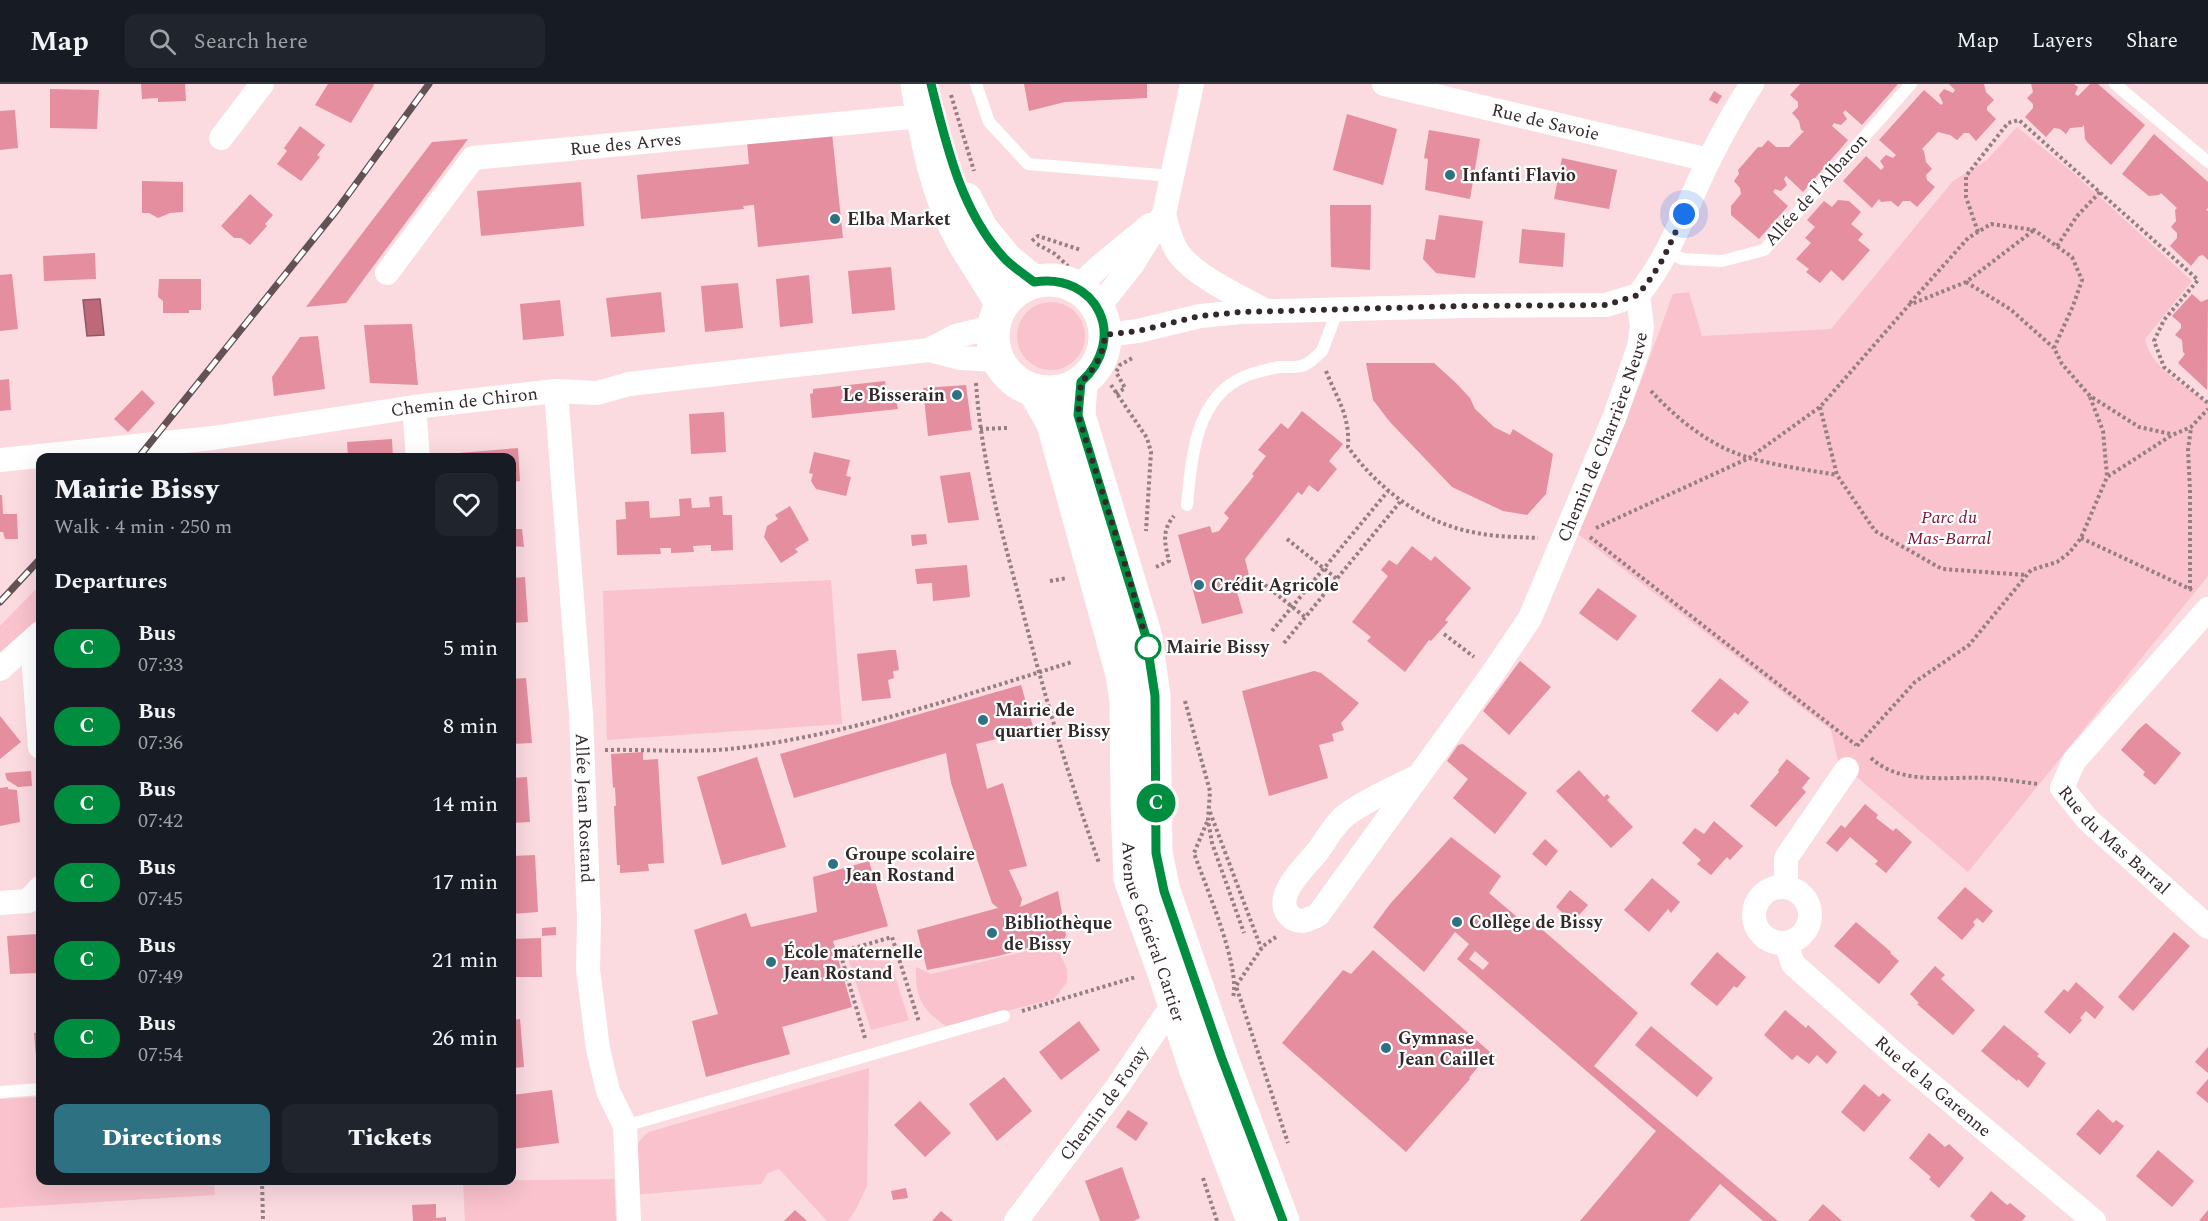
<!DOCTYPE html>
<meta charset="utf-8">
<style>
body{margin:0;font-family:Spectral,serif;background:#20242c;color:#f1f3f6;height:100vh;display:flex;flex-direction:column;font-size:22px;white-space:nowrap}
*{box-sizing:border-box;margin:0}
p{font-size:20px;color:#9ea1a6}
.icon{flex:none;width:33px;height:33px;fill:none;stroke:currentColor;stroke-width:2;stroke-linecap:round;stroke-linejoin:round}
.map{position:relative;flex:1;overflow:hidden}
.details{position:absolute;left:36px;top:369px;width:480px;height:732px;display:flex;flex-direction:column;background:#171b24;border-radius:12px;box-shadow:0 6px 24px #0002}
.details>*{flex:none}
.badge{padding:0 12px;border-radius:20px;font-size:21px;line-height:39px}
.you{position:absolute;width:30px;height:30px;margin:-15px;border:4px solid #fff;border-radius:50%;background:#1a73e8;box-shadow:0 0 0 9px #1a73e833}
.map>.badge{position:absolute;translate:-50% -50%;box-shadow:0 0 0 3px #fff}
h2{padding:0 18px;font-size:22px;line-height:54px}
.round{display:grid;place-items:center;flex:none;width:63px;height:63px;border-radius:12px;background:#20242c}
.head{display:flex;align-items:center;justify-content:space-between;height:102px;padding:0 18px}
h1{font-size:28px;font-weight:800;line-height:45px}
.primary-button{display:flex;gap:12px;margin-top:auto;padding:12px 18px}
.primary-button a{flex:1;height:69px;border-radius:12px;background:#2d7182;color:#fff;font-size:24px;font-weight:800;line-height:69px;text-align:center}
.primary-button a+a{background:#20242c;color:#f1f3f6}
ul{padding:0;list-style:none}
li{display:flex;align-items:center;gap:18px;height:78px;padding:0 18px}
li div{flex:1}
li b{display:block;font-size:22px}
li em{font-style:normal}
li .badge{min-width:66px;font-weight:700;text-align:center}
header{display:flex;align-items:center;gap:36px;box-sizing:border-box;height:84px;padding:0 30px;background:#171b24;border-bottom:2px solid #363941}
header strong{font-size:28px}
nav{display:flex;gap:33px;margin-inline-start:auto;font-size:21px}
.search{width:420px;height:54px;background:#20242c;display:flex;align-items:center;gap:15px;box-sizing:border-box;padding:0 21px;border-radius:12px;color:#9ea1a6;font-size:22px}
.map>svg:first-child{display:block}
</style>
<header>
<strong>Map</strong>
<div class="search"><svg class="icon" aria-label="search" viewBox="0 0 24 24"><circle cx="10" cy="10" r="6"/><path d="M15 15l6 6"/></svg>Search here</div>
<nav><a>Map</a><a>Layers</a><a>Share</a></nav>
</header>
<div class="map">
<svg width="2208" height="1137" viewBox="0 0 2208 1137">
<rect width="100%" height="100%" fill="#fbdae0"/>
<path fill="#f9c2cc" d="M2017,43L2070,86L2192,197L2145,255C2150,284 2186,302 2208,319V492L1968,788L1838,677L1831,646L1578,450L1641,297L1673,210L1689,208L1702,252L1831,245L1953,97L1987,76Z
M1017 252a34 34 0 1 1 68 0a34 34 0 1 1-68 0Z
M831,496L842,640L607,656L603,507Z
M40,501V534L0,574V542Z
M886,864L909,936L871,946L848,874Z
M1040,864L1048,866L1058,865L1067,885V898L1054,915L946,942C922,926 915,913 916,883L931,890Z
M869,984L867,1102L855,1127L848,1137H827L779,1085L768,1089L761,1100L633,1111C633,1088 628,1062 649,1048Z
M40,1013V1096L214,1097L215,1111L0,1124V1015Z
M614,1095L616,1137H465L463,1097Z"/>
<path fill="#bc6a7b" stroke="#935663" stroke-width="1.5" d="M100,215L104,251L87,252L83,216Z"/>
<path fill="#e48e9f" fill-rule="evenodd" d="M141,0H185L186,17L158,18V14L142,15Z
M328,0H373L374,1L351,39L315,21Z
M1024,0H1147V14L1065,18L1029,27Z
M1800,0H1898L1862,41L1845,26L1843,29L1847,35L1841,41L1834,39L1832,42L1848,56L1803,108L1786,92L1784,95L1787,101L1781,107L1775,105L1773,108L1788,122L1759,155L1731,131V122L1741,110L1740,104L1734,97L1739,90L1738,86L1758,63H1762L1768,56L1776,63H1789L1804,47L1801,46L1799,37L1792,29L1798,23V18L1790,11Z
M1949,0H1984L1986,8L1994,16L1987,23V26L1996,35L1976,57L1969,49H1964L1957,56L1950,51L1938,48L1922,65L1924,67L1926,78L1932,85L1926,91L1927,96L1935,103L1917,123L1910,117H1903L1898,123L1891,117L1881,118L1879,115L1872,124L1843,97L1866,72L1881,86L1884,83L1880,77L1886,71L1893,74L1896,71L1879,56L1924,6L1941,21L1943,19L1939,11L1944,5L1953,9L1955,6Z
M2031,0H2074L2078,3L2075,10L2078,12L2090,0H2098L2145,41L2111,81L2089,60L2085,55L2084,41L2082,43L2070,44L2066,50L2060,45L2054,44L2046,53L2025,33L2033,24V20L2027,14L2033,8Z
M50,5L99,6L97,45L50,44Z
M1714,7L1722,12L1717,20L1709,16Z
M15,26L18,64L0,66V27Z
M1347,30L1397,45L1383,101L1333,86Z
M300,42L325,61L317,71L320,73L301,97L277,80L287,67L284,64Z
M1429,46L1480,55L1470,115L1425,106L1428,75L1424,74Z
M832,49L843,154L758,163L754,121L743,122L744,125L641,135L637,91L749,80L747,58Z
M2154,50L2208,98V124L2206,126L2208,127V176L2203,171L2199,172L2191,182L2170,162L2177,154V149L2171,143L2176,137L2175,126L2177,124L2161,109L2159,111L2149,112L2122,90Z
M468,55L346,219L306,223L432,58Z
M1562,74L1617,86L1609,125L1554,115Z
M142,97L183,98V128L170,129L158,134L149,129H142Z
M581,98L584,142L481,152L477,107Z
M250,110L273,131L265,140L267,142L250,161L241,154H234L221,142Z
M1838,116L1849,117L1861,128L1851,140L1863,150L1858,156L1870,166L1843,197L1831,186L1820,199L1806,188L1809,185L1796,175L1811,159L1805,154L1815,143L1807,136L1824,117L1832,123Z
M1330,121H1371L1370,186L1331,183Z
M1439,131L1483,137L1475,194L1436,189L1423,175L1426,155L1435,156Z
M1522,145L1565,149L1563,183L1519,179Z
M95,169L96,195L44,197L43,172Z
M891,183L895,226L852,230L848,187Z
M12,190L18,245L0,247V191Z
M809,191L813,239L780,243L776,195Z
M159,195H201V226H189V229H163V217L158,213Z
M738,199L743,244L705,248L701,202Z
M661,208L665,248L611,253L606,214Z
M2192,210L2201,218L2208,215L2207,306L2178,279L2185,270L2183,268L2182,256L2175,251L2181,244V240L2172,232Z
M560,216L564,252L523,256L520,220Z
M412,240L418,301L370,299L364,241Z
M318,252L325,305L274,312L272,293L300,253Z
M1366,279H1434L1456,299L1470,314L1475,325L1494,343L1510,351L1513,345L1553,370L1546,410L1527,431L1503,427L1452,403L1390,338L1373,316Z
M9,295L11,326L0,327V296Z
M885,297L887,312L895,311L898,325L812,334L810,310L813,309V305Z
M966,301L972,346L928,352L923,304Z
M142,306L155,319L128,348L114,335Z
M1302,327L1343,360L1329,377L1337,385L1318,408L1309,401L1302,411L1298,408L1245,475L1252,504L1237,508L1243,529L1202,540L1178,451L1210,442L1212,449L1219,447L1229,434L1224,429L1254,392L1252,390L1266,372L1258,366L1281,339L1288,345Z
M724,328L726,368L691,370L689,330Z
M392,355L393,374H348L347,358Z
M518,364L520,397L512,398V374H459V369Z
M814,368L850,376L846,392L851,393L846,412L816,405L811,397L813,390L809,389Z
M970,388L979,436L948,439L940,392Z
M0,411H2L3,430H17L18,455H5L3,448H0Z
M722,412L723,431H732L733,466L711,467V461L693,462L694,468L671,469V464H660L661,470L617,471L616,436L626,435L625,418L649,417L650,434L680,432L679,415L691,414L692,424L710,423L709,413Z
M790,422L809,456L795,465L798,468L781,479L764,453L767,442L778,435L775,431Z
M512,445H522L524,463L512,462Z
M926,450L927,460L912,462L911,451Z
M1412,462L1431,477L1435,472L1471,504L1445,536L1448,538L1431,557L1429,556L1405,588L1367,557L1371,553L1352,538L1388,492L1381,486L1389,476L1397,481Z
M967,481L970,513L933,517L932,499L917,500L915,485Z
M525,493L528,538L512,539V494Z
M1598,504L1637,532L1617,557L1579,529Z
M890,566H896L899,586L893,587L894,594L888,596L891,614L862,617L857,570Z
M1520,577L1551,603L1509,651L1483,627Z
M1314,587L1321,589L1359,619L1341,639L1344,646L1332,650L1334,657L1319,661L1328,694L1269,712L1242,607Z
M526,594L532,659L512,660V595Z
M1720,594L1749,618L1738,631L1735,628L1717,648L1691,627Z
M1021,601L1034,646L976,660L987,705L1003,699L1027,782L1009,786L1022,815L1020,823L1058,807L1066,851L1062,861L1047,865L1040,861L998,872L927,886L917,846L998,824L992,819L951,699L946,669L794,714L780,670Z
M0,632L21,658L0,675Z
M2146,639L2181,669L2155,701L2143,691L2145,688L2121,666L2138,646Z
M1463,660L1527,709L1495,750L1453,714L1468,695L1447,677L1458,661Z
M643,668V676L658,675L664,779L648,780L649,787L620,789V781H617L614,722H616L615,703L613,704L611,670Z
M757,673L786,763L722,781L697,693Z
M1787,675L1810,694L1802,704L1806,708L1776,743L1750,722L1779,688L1778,686Z
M1579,686L1604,713L1607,710L1610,713L1607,716L1633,743L1611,764L1556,707Z
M31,687L32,702L18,703L7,696L5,689Z
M527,693L530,738L512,739V694Z
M8,703V705L17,706L20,738L0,742V704Z
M1865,720L1878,731L1876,734L1893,747L1896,744L1912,758L1886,789L1875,780L1878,777L1850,753L1837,768L1826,759L1841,741L1845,744Z
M1714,737L1743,762L1730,776L1727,773L1711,791L1697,780L1701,776L1682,759L1695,744L1704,750Z
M1451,753L1501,792L1489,809L1524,839L1529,834L1638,929L1594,982L1778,1137H1763L1720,1100L1689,1137H1580L1656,1047L1457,875L1469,860L1455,848L1424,888L1373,843L1390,820ZM1475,867L1489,879L1483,886L1469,875Z
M1545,755L1558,767L1546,782L1532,770Z
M535,771L538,828L512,830V772Z
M869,777L888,842L833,857L852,923L782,943L790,970L706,993L692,937L718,930L694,846L746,829L751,843L817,828L813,793Z
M1652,794L1680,818L1671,829L1668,825L1649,848L1624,826Z
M1965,803L1993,827L1983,839L1977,834L1973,838L1975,841L1962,856L1937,834Z
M1570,806L1588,821L1573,838L1556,823Z
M1856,838L1891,868L1890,869L1899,877L1879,900L1834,862Z
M556,843V851L542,852V844Z
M2174,848L2190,862L2133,927L2118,913Z
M38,850L40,889L10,890L7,852Z
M541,854L542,893H512V855Z
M1373,866L1490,968L1469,994L1470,995L1406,1068L1282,959L1343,886L1351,890Z
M1717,868L1746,893L1737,904L1734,902L1717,922L1690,900Z
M1935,882L1945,891L1941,895L1975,926L1953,951L1917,920L1919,919L1910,910Z
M2076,898L2104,923L2095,935L2086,927L2080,934L2082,936L2070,950L2044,928L2064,905L2068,908Z
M1785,926L1806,944L1808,941L1837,968L1827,980L1817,971L1809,980L1797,971L1792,976L1764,951Z
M520,935L524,983L512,984V936Z
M1079,937L1100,966L1061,996L1039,968Z
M2004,941L2039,970L2037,972L2046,979L2028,1004L2018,995L2017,997L1981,967Z
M1651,942L1713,994L1697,1013L1635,961Z
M40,948V984H37L34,949Z
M2208,963V989L2195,978Z
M1004,993L1032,1027L997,1057L969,1020Z
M2208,995V1019L2196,1009Z
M1864,1000L1879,1013L1883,1009L1891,1016L1864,1048L1841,1028Z
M552,1006L559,1059L512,1065V1011Z
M920,1017L951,1049L925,1073L894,1041Z
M2098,1025L2113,1039L2116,1036L2124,1042L2100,1071L2076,1050Z
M1128,1026L1148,1039L1136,1057L1116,1043Z
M1929,1049L1945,1063L1949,1060L1964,1074L1939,1104L1929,1095L1931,1093L1909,1074Z
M2158,1066L2194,1097L2172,1123L2136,1092Z
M1122,1083L1140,1134L1134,1137H1100L1085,1097Z
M906,1104L908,1114L893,1116L891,1107Z
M1991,1107L2007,1121L2010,1119L2026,1132L2022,1137H1976L1970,1132Z
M436,1120V1134L446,1133V1137H413L412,1121Z
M1823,1120L1842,1137H1808Z
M795,1126L807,1137H784Z
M2208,1126V1137H2199Z
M941,1127L953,1137H932Z"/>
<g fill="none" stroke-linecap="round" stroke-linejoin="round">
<path stroke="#957f83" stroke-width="4" stroke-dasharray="3 3" stroke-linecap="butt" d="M951,11L974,87
M1978,148L1966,113V92L2008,39L2019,36L2198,196L2164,236L2154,257L2164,283L2208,319
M1032,157L1038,152L1081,166
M1037,160L1055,170L1068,182
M2057,162L2077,132L2100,108
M1966,198L2010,225L2054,264
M1910,219L1968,154L1991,140L2034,146L2072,173L2082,196L2073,222L2054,264L2062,280L2090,312L2139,343L2171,350
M1326,287C1337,315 1350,331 1348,363C1379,406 1424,440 1477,449C1497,453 1518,453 1538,454
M976,299C981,373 1000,442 1019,513C1042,603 1068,692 1099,779
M1111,301L1147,354L1151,368L1146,447
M1651,307C1678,336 1711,363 1750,374C1778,382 1808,386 1837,391
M1116,310L1125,304L1116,288L1120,281L1134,273
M2090,313L2103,347L2107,392
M1820,323L1837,391L1875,447L1942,485L2026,491
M980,345L1007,344
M1596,444L1749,374L1820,323L1909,221L1966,198L2034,146
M1590,453L1856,661
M2081,454L2192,506
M1287,455L1337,495
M1156,483L1169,477C1165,460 1161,447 1174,432
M1050,497L1067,494
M1260,497L1305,533
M2190,505V406L2188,366L2191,344
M1272,547L1388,407
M1444,550L1474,573
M1284,559L1400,418
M1185,617L1210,707L1208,736L1212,759L1244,849
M1857,662L1915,598L1969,561L2031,486L2057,478L2069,469L2081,454L2107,393L2172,351L2191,343L2208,325
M605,666C652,665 699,670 746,663C857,648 965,611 1072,578
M1871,674C1901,702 1949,692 1987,694C2004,695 2021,698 2038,700
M1210,728L1261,864
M1207,738L1194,769C1205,801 1241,883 1233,913
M1276,853L1263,862L1236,902L1288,1059
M1022,927L1136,893
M865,954L840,868L892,853L919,938
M1203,1094L1217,1137
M262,1096L263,1137"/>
<path stroke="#fff" stroke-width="12" d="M976,0L989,38L1028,80L1172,92
M2115,0L2208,78
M1667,167L1682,175L1722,177L1764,166L1911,0
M1187,421C1192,369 1196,303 1258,288C1265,286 1273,284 1280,283C1287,283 1297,284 1304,281C1310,279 1317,272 1322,267L1338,225
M0,1008L40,1005
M625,1042L1004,932"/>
<g stroke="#fff" stroke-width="24">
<path id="s1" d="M1384,0L1709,76"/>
<path d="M221,54L262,0"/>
<path d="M1164,130C1167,143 1171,159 1179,170C1198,194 1239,212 1266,227"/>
<path id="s2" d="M387,189L473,74L922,32"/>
<path d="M1077,204L1100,182L1150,141"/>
<path d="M1097,225L1132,181L1164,130L1192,0"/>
<path d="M1105,251L1138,247L1200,232L1241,228L1463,222L1606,221L1638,211"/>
<path d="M929,266L956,252L993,243"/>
<path id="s3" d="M556,307L581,630L589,836L588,885L598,965L608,1007L625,1042L629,1137"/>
<path d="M414,323L418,374"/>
<path id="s4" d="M0,376L213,354L414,323L556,307L597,309L629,300L929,266L960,274L998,276"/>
<path id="s5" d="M2208,525L2074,677L2062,704L2088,736L2208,843"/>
<path d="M32,557L40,663"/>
<path d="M0,585L40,549"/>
<path id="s6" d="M1416,693C1394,704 1366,716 1346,731C1335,739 1326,756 1318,767C1307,781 1268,815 1292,834C1301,840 1310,835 1318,831L1493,589L1530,534L1615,332L1639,263L1642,242L1638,211C1671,171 1686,122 1709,76C1722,50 1736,24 1752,0"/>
<path d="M1786,803V774L1847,685"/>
<circle cx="1782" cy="831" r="28"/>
<path d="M0,819L28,817L40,804"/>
<path id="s7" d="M1786,859L1793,880L1898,973L2094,1137"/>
<path id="s8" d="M1016,1137L1118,1002L1165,932L1193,924"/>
</g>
<g stroke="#fff" stroke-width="33">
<path d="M917,0C926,53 935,107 961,154C974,177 989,198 1002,221"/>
<path d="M966,115L981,144L1006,175L1034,198"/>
<circle cx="1049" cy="252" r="56"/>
<path d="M1081,298L1079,331L1146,553L1154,612L1156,769L1164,807L1221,972L1283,1137"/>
<path id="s9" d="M1034,306L1053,340L1122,590L1126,618L1127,720L1130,795L1164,889L1195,984L1253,1137"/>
</g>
<g stroke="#625255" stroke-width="7">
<path id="rail" d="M138,374L336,127L429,0
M0,518L40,475"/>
</g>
<use href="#rail" stroke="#fff" stroke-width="4.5" stroke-dasharray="14" stroke-linecap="butt"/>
</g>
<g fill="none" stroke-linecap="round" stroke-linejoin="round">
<g stroke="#fff" stroke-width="14">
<path id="line" d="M931,0C946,60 961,128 1005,175C1013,183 1025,191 1034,198C1097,188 1129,254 1081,298L1078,331L1146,553L1155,612L1156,769L1164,807L1221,972L1283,1137"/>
</g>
<use href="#line" stroke="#008d3f" stroke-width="9"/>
<path stroke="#33282a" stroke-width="6" stroke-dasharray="0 10.8" d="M1148,563L1129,493L1078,331L1081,298C1096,284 1103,271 1105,251L1138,247L1200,232L1241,228L1462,222L1606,221L1638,211L1651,194L1663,175L1684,130"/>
</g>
<g fill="#2d7182" stroke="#fff" stroke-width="2">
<circle cx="1450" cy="91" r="6"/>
<circle cx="835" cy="135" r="6"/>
<circle cx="957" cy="311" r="6"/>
<circle cx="1199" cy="501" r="6"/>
<circle cx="983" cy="636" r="6"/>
<circle cx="833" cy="780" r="6"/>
<circle cx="1457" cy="838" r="6"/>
<circle cx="992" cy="849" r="6"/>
<circle cx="771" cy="878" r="6"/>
<circle cx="1386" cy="964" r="6"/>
</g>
<circle fill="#fff" stroke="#008d3f" stroke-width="3" cx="1148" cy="563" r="12"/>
<g text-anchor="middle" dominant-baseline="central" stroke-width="4.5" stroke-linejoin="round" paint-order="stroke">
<g font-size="18" fill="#33282a" stroke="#fff">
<text stroke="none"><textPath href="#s1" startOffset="166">Rue de Savoie</textPath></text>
<text stroke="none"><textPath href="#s2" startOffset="297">Rue des Arves</textPath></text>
<text transform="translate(1816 106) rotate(-48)">Allée de l'Albaron</text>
<text stroke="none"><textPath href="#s4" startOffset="468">Chemin de Chiron</textPath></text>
<text stroke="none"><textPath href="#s6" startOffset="794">Chemin de Charrière Neuve</textPath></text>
<text stroke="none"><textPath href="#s3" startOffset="418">Allée Jean Rostand</textPath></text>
<text stroke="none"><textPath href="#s5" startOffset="306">Rue du Mas Barral</textPath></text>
<text stroke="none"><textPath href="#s9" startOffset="560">Avenue Général Cartier</textPath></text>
<text stroke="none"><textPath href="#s7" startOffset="208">Rue de la Garenne</textPath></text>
<text stroke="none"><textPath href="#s8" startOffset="147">Chemin de Foray</textPath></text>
</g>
<g font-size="18" font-weight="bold" fill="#33282a" stroke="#fff" text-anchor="start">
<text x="1462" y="91">Infanti Flavio</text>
<text x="847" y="135">Elba Market</text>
<text x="945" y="311" text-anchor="end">Le Bisserain</text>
<text x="1211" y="501">Crédit Agricole</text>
<text x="995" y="626">Mairie de<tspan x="995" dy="21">quartier Bissy</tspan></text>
<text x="845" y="770">Groupe scolaire<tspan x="845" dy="21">Jean Rostand</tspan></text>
<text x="1469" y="838">Collège de Bissy</text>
<text x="1004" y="839">Bibliothèque<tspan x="1004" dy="21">de Bissy</tspan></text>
<text x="783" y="868">École maternelle<tspan x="783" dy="21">Jean Rostand</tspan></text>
<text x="1398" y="954">Gymnase<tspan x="1398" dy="21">Jean Caillet</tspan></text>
</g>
<g font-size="18" font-style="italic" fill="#791436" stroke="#fff">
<text x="1949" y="433">Parc du<tspan x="1949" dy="21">Mas-Barral</tspan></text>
</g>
<g font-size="18" font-weight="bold" fill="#33282a" stroke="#fff" text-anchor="start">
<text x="1166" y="563">Mairie Bissy</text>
</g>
</g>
</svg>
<div class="you" style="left:1684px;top:130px"></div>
<b class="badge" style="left:1156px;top:719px;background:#008d3f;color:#fff">C</b>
<section class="details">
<div class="head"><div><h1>Mairie Bissy</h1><p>Walk · 4 min · 250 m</p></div><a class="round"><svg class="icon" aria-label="heart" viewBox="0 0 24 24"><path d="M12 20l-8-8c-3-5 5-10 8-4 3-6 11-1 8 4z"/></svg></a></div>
<h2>Departures</h2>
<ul>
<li><span class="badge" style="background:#008d3f;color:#fff">C</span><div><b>Bus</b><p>07:33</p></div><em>5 min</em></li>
<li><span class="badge" style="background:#008d3f;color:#fff">C</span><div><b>Bus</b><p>07:36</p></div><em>8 min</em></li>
<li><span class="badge" style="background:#008d3f;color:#fff">C</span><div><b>Bus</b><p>07:42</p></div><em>14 min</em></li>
<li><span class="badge" style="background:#008d3f;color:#fff">C</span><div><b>Bus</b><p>07:45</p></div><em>17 min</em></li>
<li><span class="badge" style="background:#008d3f;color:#fff">C</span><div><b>Bus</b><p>07:49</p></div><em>21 min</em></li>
<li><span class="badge" style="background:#008d3f;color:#fff">C</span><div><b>Bus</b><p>07:54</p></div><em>26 min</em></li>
</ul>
<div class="primary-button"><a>Directions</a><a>Tickets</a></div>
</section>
</div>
